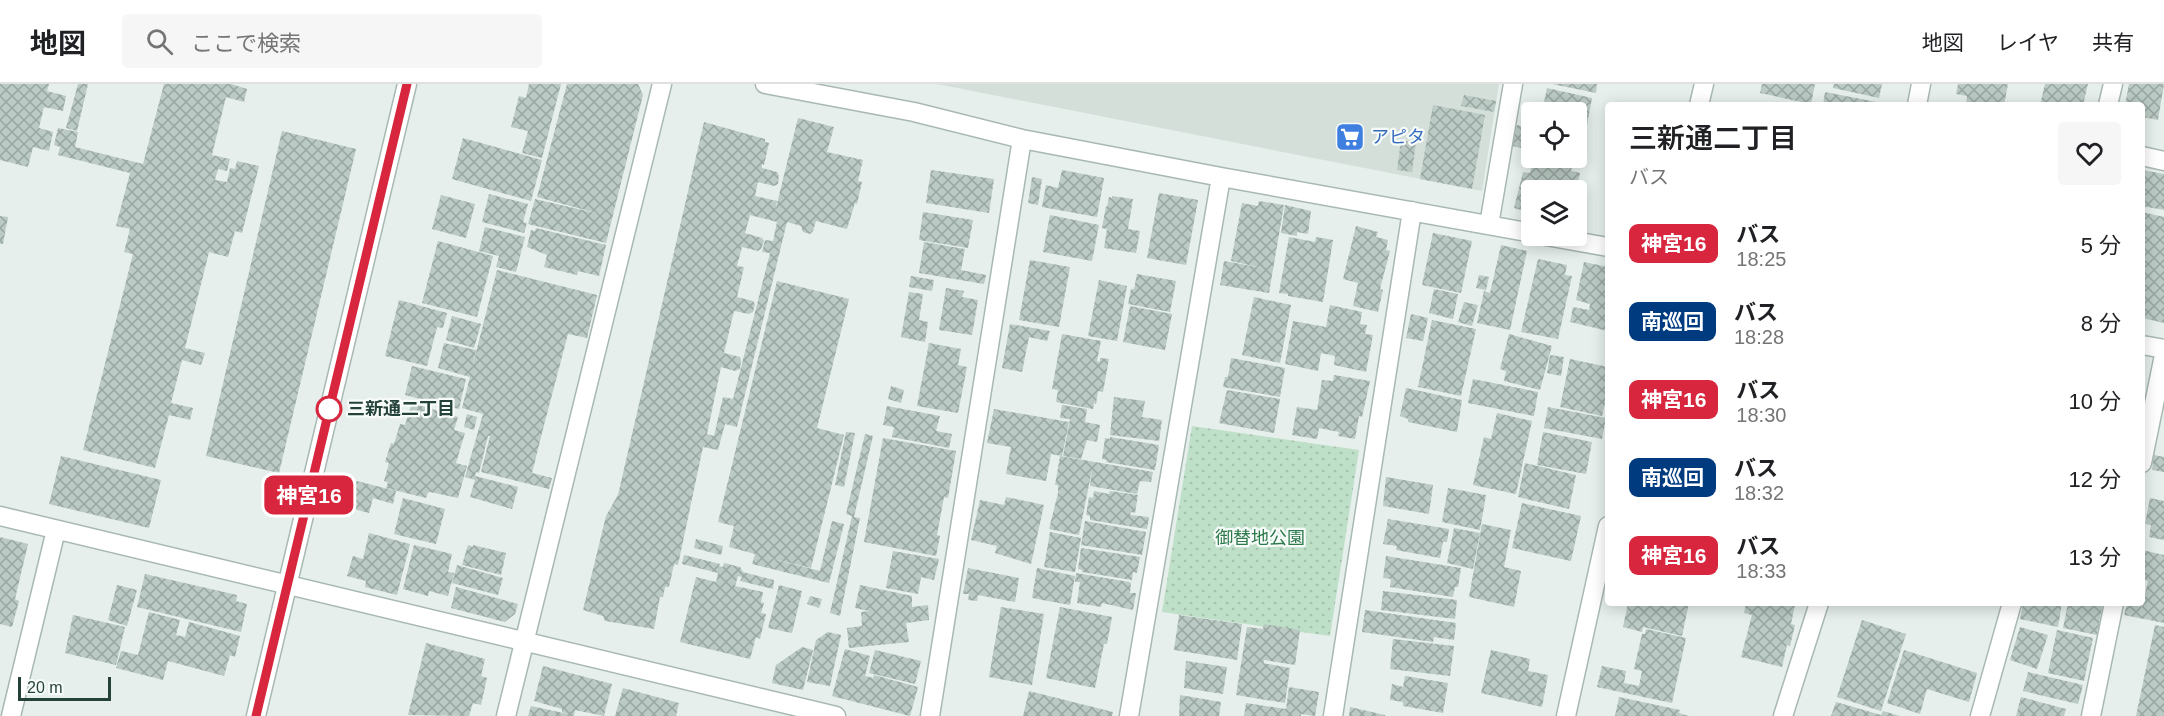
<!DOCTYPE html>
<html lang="ja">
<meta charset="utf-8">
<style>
body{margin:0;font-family:Helvetica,"Noto Sans JP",sans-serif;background:#f6f6f6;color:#202124;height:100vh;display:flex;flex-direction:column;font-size:22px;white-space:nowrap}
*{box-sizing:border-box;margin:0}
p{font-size:20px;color:#757577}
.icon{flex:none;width:33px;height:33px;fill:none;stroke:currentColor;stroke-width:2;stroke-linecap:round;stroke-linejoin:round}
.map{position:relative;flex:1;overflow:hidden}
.drawer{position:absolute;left:1605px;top:18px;width:540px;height:504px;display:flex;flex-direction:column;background:#fff;border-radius:6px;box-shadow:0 3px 15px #0003}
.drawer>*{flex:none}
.badge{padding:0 12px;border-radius:9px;font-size:21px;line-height:39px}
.controls{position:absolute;left:1521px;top:18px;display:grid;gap:12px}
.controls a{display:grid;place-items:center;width:66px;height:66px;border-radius:6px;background:#fff;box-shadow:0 3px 15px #0003;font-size:30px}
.scale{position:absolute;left:18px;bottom:15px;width:93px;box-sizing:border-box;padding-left:6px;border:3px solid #24423a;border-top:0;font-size:16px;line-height:21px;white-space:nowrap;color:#24423a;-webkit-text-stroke:4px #f7fbf9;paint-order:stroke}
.map>.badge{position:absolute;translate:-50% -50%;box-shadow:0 0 0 3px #fff}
.round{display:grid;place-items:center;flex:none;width:63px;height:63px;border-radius:6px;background:#f6f6f6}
.overview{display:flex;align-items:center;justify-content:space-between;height:102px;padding:0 24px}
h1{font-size:28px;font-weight:600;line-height:45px}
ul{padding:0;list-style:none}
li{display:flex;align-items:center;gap:18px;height:78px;padding:0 24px}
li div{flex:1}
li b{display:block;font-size:22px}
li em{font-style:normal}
li .badge{min-width:66px;font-weight:700;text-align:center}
header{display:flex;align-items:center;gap:36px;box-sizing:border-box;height:84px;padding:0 30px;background:#fff;border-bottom:2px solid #e0e0e0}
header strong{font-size:28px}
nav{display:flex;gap:33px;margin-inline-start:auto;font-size:21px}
.search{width:420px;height:54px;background:#f6f6f6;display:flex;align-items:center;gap:15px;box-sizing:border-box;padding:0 21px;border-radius:6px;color:#757577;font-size:22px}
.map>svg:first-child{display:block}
</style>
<header>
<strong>地図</strong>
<div class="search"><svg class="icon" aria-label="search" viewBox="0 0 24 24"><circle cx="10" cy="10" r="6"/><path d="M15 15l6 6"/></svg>ここで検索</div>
<nav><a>地図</a><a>レイヤ</a><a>共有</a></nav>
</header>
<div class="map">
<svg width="2164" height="632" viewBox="0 0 2164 632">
<defs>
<pattern id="park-dots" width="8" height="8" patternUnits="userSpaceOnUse" patternTransform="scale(1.5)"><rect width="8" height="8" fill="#bfe0c8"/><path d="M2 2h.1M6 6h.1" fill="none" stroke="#a4c1ad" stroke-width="1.8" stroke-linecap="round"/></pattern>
<pattern id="building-cross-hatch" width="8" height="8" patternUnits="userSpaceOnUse" patternTransform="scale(1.5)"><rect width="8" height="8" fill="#bbcac4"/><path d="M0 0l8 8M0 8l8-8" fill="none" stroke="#98a6a0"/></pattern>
</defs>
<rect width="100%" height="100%" fill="#e6efeb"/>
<path fill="#d4dfda" d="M937,0H1499L1482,107Z"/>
<path fill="url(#park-dots)" d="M1192,342L1359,366L1330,552L1162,528Z"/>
<path fill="url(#building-cross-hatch)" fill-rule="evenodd" d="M0,0H49L47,7L66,12L63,27L44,23L39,44L53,48L49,67L33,63L28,83L0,76Z
M78,0H88L77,47L66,44Z
M164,0H231L247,5L244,18L226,13L212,71L230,75L227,87L218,85L215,96L227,98L230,84L235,85L237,77L259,82L242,149L235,147L228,173L209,168L185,264L205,269L201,281L182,276L171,319L193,324L190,336L169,331L155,384L83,366L133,170L124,168L130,145L116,142L130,89L58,71L60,63L54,61L58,44L78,48L75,63L143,80Z
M529,0H561L542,74L522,69L528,47L511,43L519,12L526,14Z
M567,0H638L643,11L606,159L528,140L535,115L600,130L537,113Z
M1552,0H1597L1596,9Z
M1762,0H1815L1811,20L1760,9Z
M1834,0H1882L1879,14L1833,4Z
M1958,0H2008L2004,21H1966L1967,12L1956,10Z
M2045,0H2088L2083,21H2040Z
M2129,0H2164L2158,36L2142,33V21H2125Z
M1547,4L1592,14L1581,73H1576V28H1542Z
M1825,8L1876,18L1875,21H1823Z
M1464,11L1496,17L1494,28L1461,22Z
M1433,21L1485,31L1472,105L1420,95Z
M798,34L834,43L827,68L863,76L858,97L862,98L857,120L855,119L847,145L816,137L813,147L810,150L803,148L801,142L787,138L737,343L725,340L718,366L703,363L678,481L674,480L669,503H665L663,513H660L654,545L605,537L603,532L583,526L606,432L618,411L704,38L765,55V58L769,59L764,81L762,80V84L777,88L779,91L778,100L774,102L758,98L755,112L777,117L775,128ZM750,131L777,138L773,157L765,156L762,168L770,169L733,315L723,313L714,352L707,350L721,283L735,287L740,285L741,276L740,273L724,269L734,227L749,230L753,228L755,220L753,217L737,213L744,183L737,182L742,163L758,167L761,165L764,157L762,154L745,149Z
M1517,41L1532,45L1530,66L1512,62Z
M282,47L356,65L279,389L206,372Z
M463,54L542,76L531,117L452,95Z
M1401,56L1416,59L1412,88L1397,86Z
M1534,74L1574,75L1571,87L1580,89L1576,106H1532V122H1530L1528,128L1514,124L1523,88L1530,89Z
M931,86L994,95L989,129L926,119Z
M1062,86L1104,94L1097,133L1042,123L1046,101L1058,104Z
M2142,86L2164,90V126L2142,122Z
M1032,93L1042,95L1038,121L1028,119Z
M1159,109L1198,116L1186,181L1147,174Z
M489,110L528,120L523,138L527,139L524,149L482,138Z
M441,111L475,120L466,154L432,145Z
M1112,112L1133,115L1128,145L1140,147L1136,169L1104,164L1107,145L1102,144L1106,122L1107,123L1109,113L1112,114Z
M1259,117L1284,121L1269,209L1220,201L1224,177L1263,184L1231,177L1242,119L1258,122Z
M1285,121L1311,127L1308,150L1297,148V152L1281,149Z
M923,128L973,136L968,164L919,156Z
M2142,128L2164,133V239L2142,234Z
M1050,131L1099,141L1092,177L1043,168Z
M0,132L8,133L3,160H0Z
M1356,142L1378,148L1376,153L1388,156L1386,166L1390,167L1380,205L1383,206L1378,228L1353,222L1358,199L1343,195Z
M485,143L525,153L516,188L496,183L499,172L479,167Z
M536,144L606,161L599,192L578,187L577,191L544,183L547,171L527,163L531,146L535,147Z
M1433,149L1472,157L1461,209L1422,201Z
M1289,153L1315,158L1316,153L1333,156L1323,218L1288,212V210L1279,209Z
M438,157L493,172L477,233L422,219Z
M924,158L965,165L961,186L986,191L984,200L919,189Z
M1501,161L1527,167L1510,246L1477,239L1484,207L1490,209Z
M1538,175L1567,181L1565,191L1572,192L1558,255L1521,248Z
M1030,176L1070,183L1059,243L1019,236Z
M1584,178L1608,183V247L1570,238L1573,223L1589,226L1590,220L1576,216Z
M497,186L597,211L587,254L568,250L543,345L532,389L552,394L549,405L481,388L490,352H488L479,389L476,388L475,392L518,403L512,425L470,413L475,396L465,393L483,330L462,324L470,293L438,284L444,259L476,266L472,284Z
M1137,190L1176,197L1170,228L1128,220L1131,205H1134Z
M1479,191L1489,193L1486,206L1476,204Z
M911,192L934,196L932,207L909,203Z
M1099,196L1127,202L1117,257L1088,252Z
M777,197L849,215L817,344L844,351L811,484L757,471L820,487L832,437L844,440L829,499L752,480L755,470L729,463L734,442L718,438Z
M946,204L964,207L962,213L978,216L972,251L939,246Z
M1434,205L1458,210L1453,235L1429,229Z
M909,208L923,210L919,236L928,238L925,258L901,253Z
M1254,213L1291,221L1280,279L1242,271Z
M399,216L447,229L443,244L437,243L427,282L385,272Z
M1464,218L1478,221L1472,242L1458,238Z
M1330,221L1362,228L1360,240L1367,241L1365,250L1373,251L1366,288L1334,281L1335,272L1321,269L1318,287L1285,280L1293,237L1326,243Z
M1130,222L1172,230L1165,266L1123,258Z
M1411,230L1428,234L1423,257L1406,254Z
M452,232L481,240L474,264L446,256Z
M1432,236L1476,245L1461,312L1418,303Z
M1010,240L1050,247L1047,257L1029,253L1022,288L1002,284Z
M1062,250L1101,257L1097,277L1100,278V274L1109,275L1103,308L1098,307L1096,320L1094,319L1093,325L1056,318L1058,306L1052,305Z
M1509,250L1552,262L1540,306L1504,297L1506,287L1500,285Z
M929,259L961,265L958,281L967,283L958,329L917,322Z
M1550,271L1564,273L1561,292L1547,289Z
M1231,274L1285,284L1280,313L1223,303L1225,293H1228Z
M1570,275L1608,283V307L1602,332L1560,323Z
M412,282L466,295L459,325L405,311Z
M1334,291L1370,297L1362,333L1359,332L1355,355L1338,352L1339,348L1319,344L1317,355L1292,351L1297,323L1317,326L1322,296L1333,297Z
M1473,295L1538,308L1534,332L1468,319Z
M891,302L904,306L901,319L888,315Z
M1406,304L1462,316L1457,348L1408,338V335L1400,332Z
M1227,306L1280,315L1274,349L1219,339Z
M1114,313L1145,317L1142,333L1162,336L1159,357L1110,351Z
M412,319L458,333L454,346L465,349L456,379L467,382L458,414L430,408L428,409L426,414L386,404L388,398L384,397L389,379L385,378L391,359L394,360L400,340L405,341Z
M1062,321L1087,325L1085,338L1100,341L1097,358L1087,356L1081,375L1063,372L1070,335L1060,334Z
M887,322L940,332L936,347L952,350L949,364L892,353L894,343L883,341Z
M1548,323L1606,334L1602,355L1544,344Z
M994,325L1069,338L1062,372L1051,370L1046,397L1006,390L1011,363L987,359Z
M1497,329L1532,337L1516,410L1473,401L1484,353L1491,355Z
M467,330L477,333L474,346L464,343Z
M846,348L855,349L844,403L835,401Z
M1543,348L1592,358L1586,390L1537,381Z
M865,350L873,352L854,433L860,434L840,532L830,529L852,432L846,430Z
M1110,353L1159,361L1155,386L1106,378L1107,376L1102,375L1105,354L1110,355Z
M883,354L956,367L948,414L944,413L937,451L940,452L936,472L864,458Z
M2154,371L2164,373V388L2152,386Z
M61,372L161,396L149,444L49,420Z
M1060,372L1153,388L1151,398L1140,397L1137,410L1090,402L1092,386L1079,451L1049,445L1058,409V401H1055Z
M1525,379L1576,391L1569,425L1518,413Z
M1386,393L1433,401L1429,430L1383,422Z
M353,396L396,407L393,420L373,414L369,429L346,423Z
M1448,404L1486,411L1480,446L1442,438Z
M1094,407L1109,410L1110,407L1138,411L1135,429L1131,428L1130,431L1149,433L1147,445L1090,436V432L1086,431L1089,413L1093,414Z
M1006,413L1044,421L1031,480L995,469L997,462L971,456L980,416L1004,421Z
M403,414L445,425L436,460L394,450Z
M2150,414L2164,417V456L2149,453L2151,441L2145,440Z
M1522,419L1581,432L1571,477L1512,464Z
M1388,435L1449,445L1447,458H1443L1440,474L1396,466L1397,462L1383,460Z
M1085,437L1146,448L1142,471L1081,461Z
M1482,440L1511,446L1504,483L1521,487L1514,523L1469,513Z
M1454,444L1480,449L1473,485L1447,479Z
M1050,448L1081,454L1075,488L1044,483Z
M369,449L410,460L397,511L365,503L366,497L347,492L353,472L363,475Z
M0,453L28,460L15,515L19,517L12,543L0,540Z
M696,455L723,462L721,471L694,464Z
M414,461L452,470L448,488L454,489L448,512L429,507L428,512L403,505Z
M468,461L473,463V461L506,469L501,491L462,481Z
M1081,464L1140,473L1137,489L1133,488L1132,496L1082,488V486L1078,485Z
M2142,466L2164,471V539L2124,531L2127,519L2142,520L2141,527L2148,497L2142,495Z
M893,467L939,475L934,496L921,493L918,510L886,504Z
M684,471L720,480L719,482L723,483L724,479L740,483L743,488L774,496L773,505L740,497L742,493L738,492L735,502L763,508L761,518L764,519L761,529L766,530L760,555L756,553L750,575L680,558L696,493L716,498L718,489L682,480Z
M1386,472L1461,484L1458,503H1455L1453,513L1390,503L1391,495L1383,494Z
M457,481L503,494L498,511L452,499Z
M968,484L1019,494L1015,518L978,511L977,517L968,516L969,510H963Z
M1037,484L1075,492L1070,521L1032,514Z
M1076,489L1129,498L1131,499L1130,509H1136L1133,526L1102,519L1101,523L1077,519L1080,498H1075Z
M145,490L237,511L236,517L247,520L241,548L137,523Z
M117,501L137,506L127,542L108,536Z
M779,501L802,507L792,549L768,544Z
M860,501L912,512V523L928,521L929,536L906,539L909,558L849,564L847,544L862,542L861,528L869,527L855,524Z
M456,503L518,520L515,530L505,538L451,524Z
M1383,507L1457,516L1455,535L1381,526Z
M810,512L822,515L819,524L807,520Z
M1628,519H1689L1682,552L1643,543L1642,548L1623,543Z
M1746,519H1803L1802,522L1795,521L1791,540L1795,541L1790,562L1787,561L1782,583L1741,573L1752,531L1744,529Z
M2023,519H2062L2058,543L2020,535Z
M2068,519H2103L2097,551L2063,544Z
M1001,523L1044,530L1032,601L989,593Z
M1060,523L1112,533L1107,560H1104L1095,604L1046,594Z
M1365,526L1456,539L1454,556L1434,553L1433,558L1362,548Z
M149,528L180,536L176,551L185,553L189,538L240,552L235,573L230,571L224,592L168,577L163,596L116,584L121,567L138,571Z
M73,531L125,543L116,581L65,569Z
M1179,531L1242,540L1237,576L1174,566Z
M1862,536L1906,550L1881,627L1837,613Z
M1264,540L1300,546L1295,581L1264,576V579L1257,578L1290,584L1285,619L1236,611L1247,543L1263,545Z
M2155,541L2164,543V632H2136Z
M2020,543L2048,551L2037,585L2010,576Z
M1646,545L1686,554L1672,619L1597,603L1602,582L1626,587L1624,599L1639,602L1642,587L1634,585L1642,550H1645Z
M2057,546L2093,554L2084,597L2048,589Z
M828,548L841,551L830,602L807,598L816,556Z
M1393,555L1454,562L1450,592L1390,585Z
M426,559L485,575L481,592L487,594L481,621L473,619L469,632L408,631Z
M802,563L813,566L803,606L772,599L776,581Z
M845,565L870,572L865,592L873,594L874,591L918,603L910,632L832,612Z
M875,566L921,577L915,600L869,589Z
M1491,566L1530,575L1528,587L1548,591L1542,623L1481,609Z
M1904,566L1977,589L1969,618L1927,605L1920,630L1887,619Z
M1186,577L1227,583L1223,610L1184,604Z
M543,582L612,600L604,632L575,626L574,632H528L531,622L568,630L562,628V625L534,617Z
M2028,588L2083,601L2078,620L2023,607Z
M1405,592L1448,599L1443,629L1403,622V618L1390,616L1392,600L1403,603Z
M1289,603L1319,608L1315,632L1301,630V632H1244L1246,619L1286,625Z
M623,604L679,619L676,632H615Z
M1029,607L1113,628L1112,632H1023Z
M1180,611L1221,618L1219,632H1179Z
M1619,613L1680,626L1679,629L1689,632H1615Z
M2021,613L2066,625L2064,632H2016Z
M1836,618L1881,631L1883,627L1900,632H1831Z
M1350,623L1385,631V632H1349Z"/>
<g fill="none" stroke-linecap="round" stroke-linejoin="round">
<g stroke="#a8b8b2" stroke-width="21">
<path id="minor" d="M765,0L914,28L1022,55L1221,93L1532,149
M1917,21L1921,0
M2108,21L2113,0
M2142,72L2164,77
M1489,141L1513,0
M1546,152L1608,163
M2142,261L2164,265
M2142,379L2164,271
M0,432L836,632
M11,632L56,446
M506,632L662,0
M930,632L1022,55
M1129,632L1221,93
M1333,632L1412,127
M1783,632L1819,519
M1980,632L2012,519
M2091,632L2114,519"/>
</g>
<g stroke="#a8b8b2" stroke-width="21">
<path id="tertiary" d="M1699,21L1704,0
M256,632L407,0
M1566,632L1608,442"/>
</g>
<use href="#minor" stroke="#fff" stroke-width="18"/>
<use href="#tertiary" stroke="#fff" stroke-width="18"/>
</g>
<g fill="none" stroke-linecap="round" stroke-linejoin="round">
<g stroke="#fff" stroke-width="14">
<path id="line" d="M256,632L407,0"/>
</g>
<use href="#line" stroke="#d7263d" stroke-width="9"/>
</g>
<defs>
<g id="supermarket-square" transform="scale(1.5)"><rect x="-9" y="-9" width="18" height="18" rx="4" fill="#3f7fe0" stroke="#f7fbf9"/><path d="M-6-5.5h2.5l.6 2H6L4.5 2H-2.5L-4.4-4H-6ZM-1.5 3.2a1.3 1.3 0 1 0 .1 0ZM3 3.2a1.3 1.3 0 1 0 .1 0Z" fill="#fff"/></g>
</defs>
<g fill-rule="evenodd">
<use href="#supermarket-square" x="1350" y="53"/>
</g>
<circle fill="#fff" stroke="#d7263d" stroke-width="3" cx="329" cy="325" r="12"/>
<g text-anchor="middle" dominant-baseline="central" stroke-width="4.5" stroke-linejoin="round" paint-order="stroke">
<g font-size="18" fill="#366cbe" stroke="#f7fbf9" text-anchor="start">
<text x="1371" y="53">アピタ</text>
</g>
<g font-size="18" font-weight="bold" fill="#24423a" stroke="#f7fbf9" text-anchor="start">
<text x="347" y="325">三新通二丁目</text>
</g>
<g font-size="18" fill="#2d7a4b" stroke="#f7fbf9">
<text x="1260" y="454">御替地公園</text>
</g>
</g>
</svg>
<div class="controls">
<a><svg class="icon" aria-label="locate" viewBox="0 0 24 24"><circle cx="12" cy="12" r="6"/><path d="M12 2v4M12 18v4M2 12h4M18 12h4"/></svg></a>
<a><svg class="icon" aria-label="layers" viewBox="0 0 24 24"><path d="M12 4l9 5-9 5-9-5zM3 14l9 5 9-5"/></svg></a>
</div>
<div class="scale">20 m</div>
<b class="badge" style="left:309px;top:411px;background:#d7263d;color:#fff">神宮16</b>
<section class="drawer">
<div class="overview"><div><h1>三新通二丁目</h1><p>バス</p></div><a class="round"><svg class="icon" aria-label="heart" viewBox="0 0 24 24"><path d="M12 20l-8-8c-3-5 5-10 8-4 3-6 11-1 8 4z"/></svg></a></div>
<ul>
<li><span class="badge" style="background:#d7263d;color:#fff">神宮16</span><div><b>バス</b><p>18:25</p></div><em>5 分</em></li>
<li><span class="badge" style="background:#003b80;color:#fff">南巡回</span><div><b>バス</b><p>18:28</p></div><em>8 分</em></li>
<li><span class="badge" style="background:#d7263d;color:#fff">神宮16</span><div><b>バス</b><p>18:30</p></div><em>10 分</em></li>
<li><span class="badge" style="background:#003b80;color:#fff">南巡回</span><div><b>バス</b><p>18:32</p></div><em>12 分</em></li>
<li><span class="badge" style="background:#d7263d;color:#fff">神宮16</span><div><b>バス</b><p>18:33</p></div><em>13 分</em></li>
</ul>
</section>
</div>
